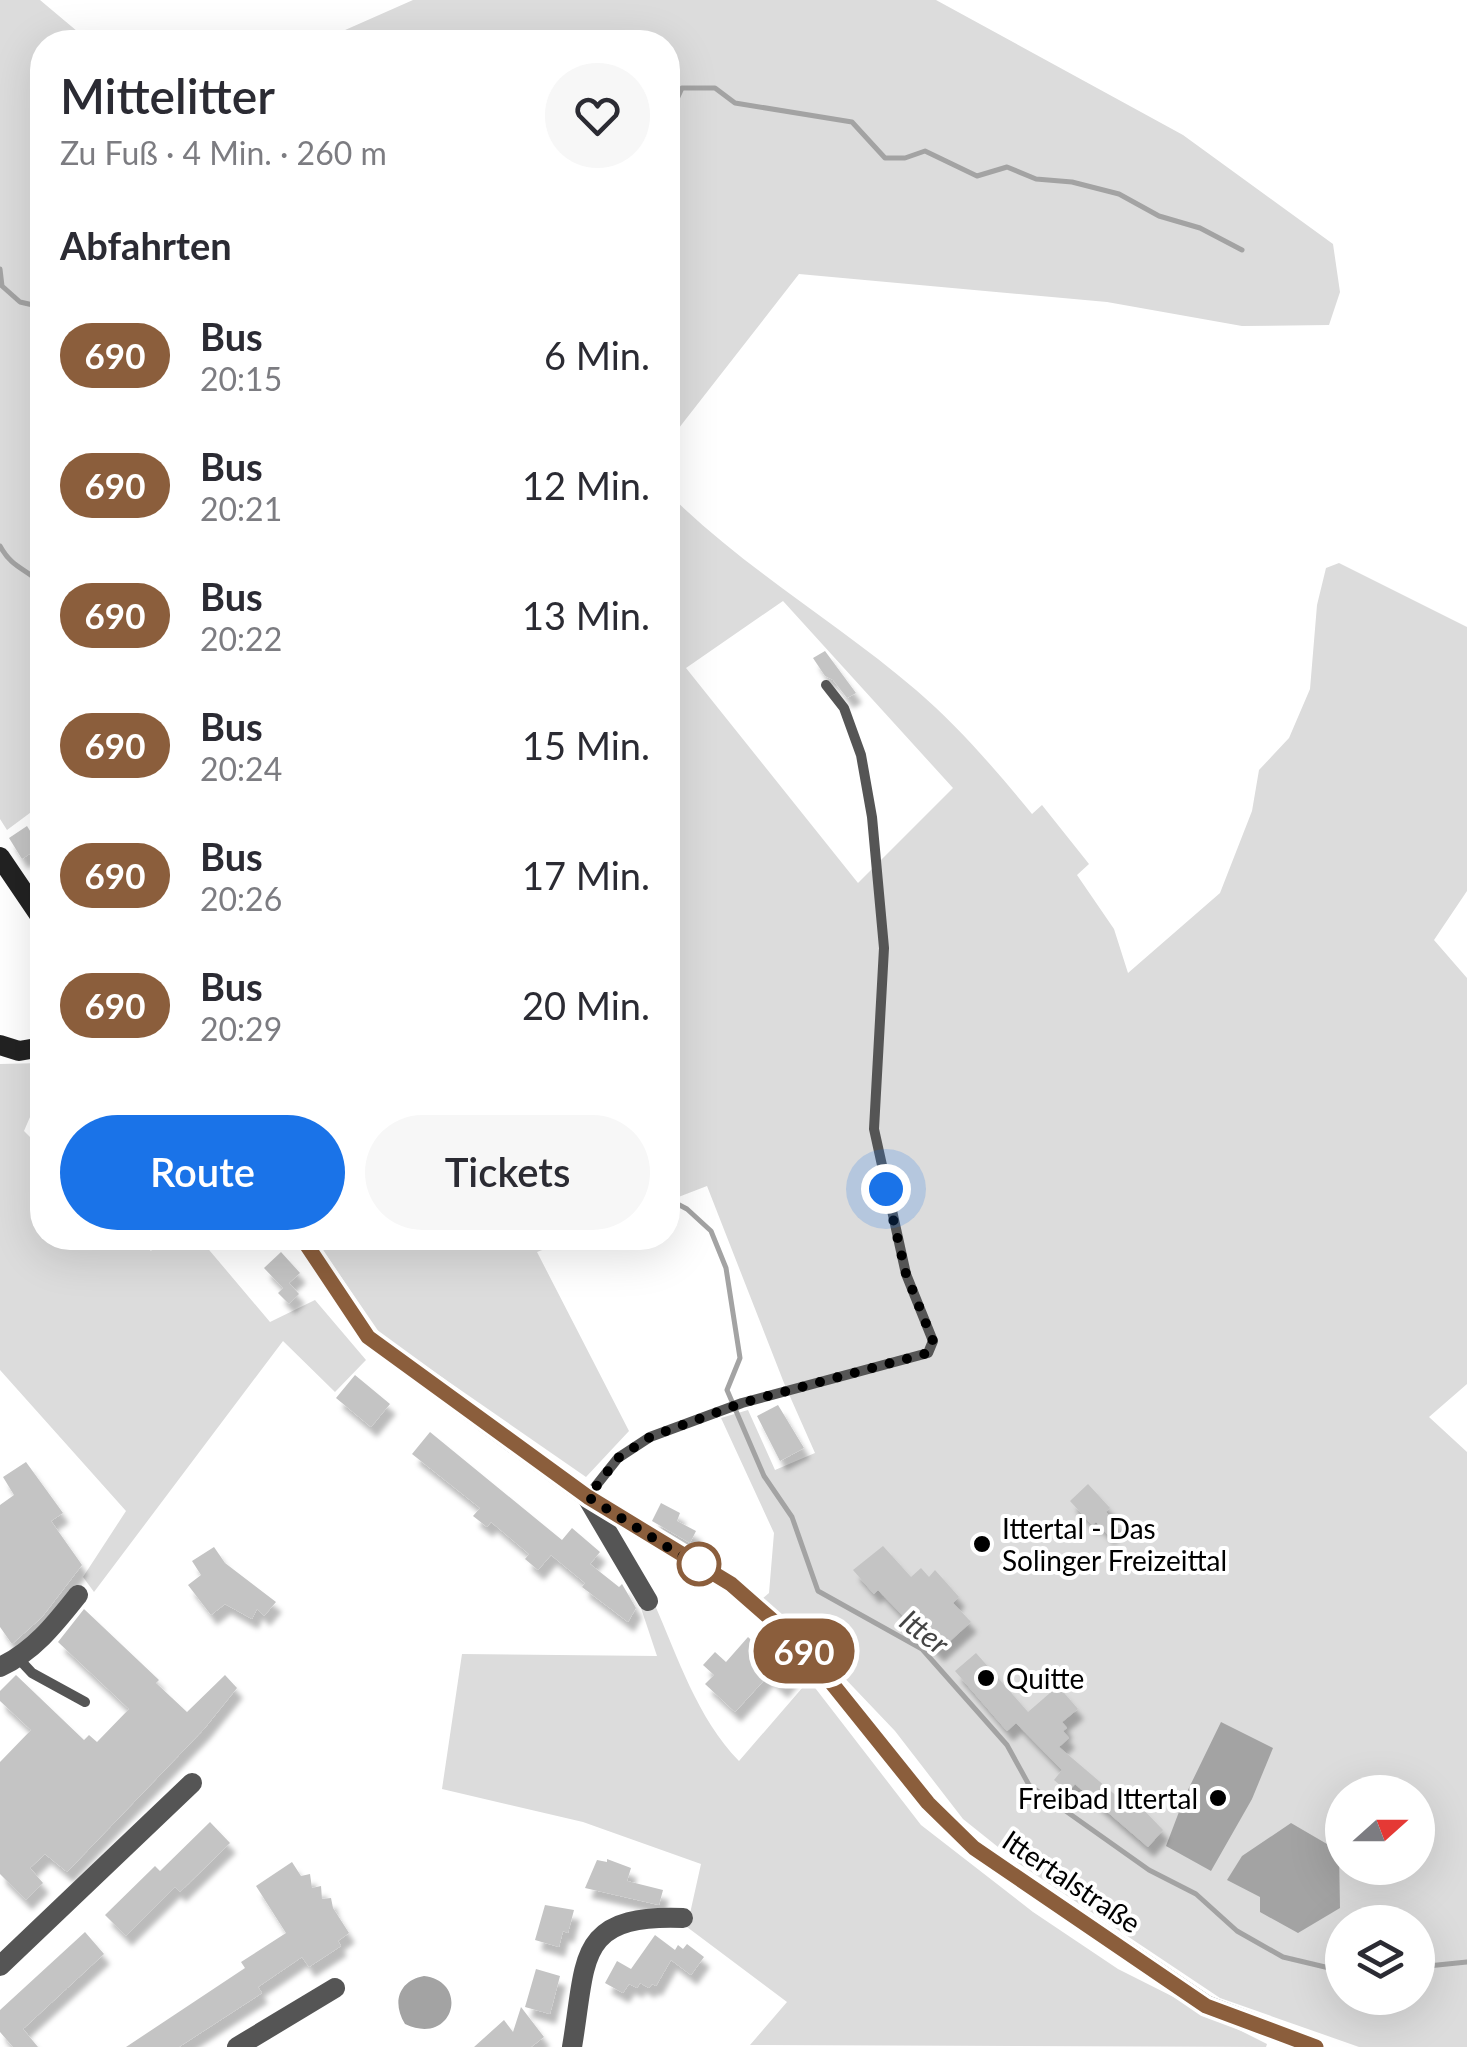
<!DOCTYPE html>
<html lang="de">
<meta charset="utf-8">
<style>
body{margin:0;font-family:Lato,sans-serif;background:#f7f7f7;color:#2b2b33;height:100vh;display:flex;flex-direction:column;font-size:38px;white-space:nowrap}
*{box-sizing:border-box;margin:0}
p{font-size:32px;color:#7c7c81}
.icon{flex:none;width:55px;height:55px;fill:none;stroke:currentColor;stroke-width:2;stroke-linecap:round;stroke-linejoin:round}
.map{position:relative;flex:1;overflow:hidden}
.details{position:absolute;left:30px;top:30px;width:650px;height:1220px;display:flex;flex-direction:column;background:#fff;border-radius:40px;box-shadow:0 10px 40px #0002}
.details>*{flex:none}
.badge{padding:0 20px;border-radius:32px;font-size:35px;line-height:65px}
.needle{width:65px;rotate:69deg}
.controls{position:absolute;left:1325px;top:1775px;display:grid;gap:20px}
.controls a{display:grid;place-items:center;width:110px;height:110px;border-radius:50%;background:#fff;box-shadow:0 10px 40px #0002;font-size:50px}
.you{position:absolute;width:50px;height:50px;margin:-25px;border:8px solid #fff;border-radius:50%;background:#1a73e8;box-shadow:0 0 0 15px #1a73e833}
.map>.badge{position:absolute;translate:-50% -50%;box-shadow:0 0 0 5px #fff}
h2{padding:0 30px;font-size:38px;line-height:90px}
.round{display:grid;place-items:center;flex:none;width:105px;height:105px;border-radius:52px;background:#f7f7f7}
.summary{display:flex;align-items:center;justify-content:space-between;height:170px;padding:0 30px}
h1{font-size:48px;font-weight:600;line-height:75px}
.primary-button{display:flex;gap:20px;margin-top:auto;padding:20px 30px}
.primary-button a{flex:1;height:115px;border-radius:60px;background:#1a73e8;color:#fff;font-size:40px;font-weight:600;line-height:115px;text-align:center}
.primary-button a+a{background:#f7f7f7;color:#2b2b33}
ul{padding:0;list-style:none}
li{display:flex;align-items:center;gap:30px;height:130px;padding:0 30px}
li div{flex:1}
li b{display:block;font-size:38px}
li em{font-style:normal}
li .badge{min-width:110px;font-weight:700;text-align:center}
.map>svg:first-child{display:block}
</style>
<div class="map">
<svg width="1467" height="2047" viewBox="0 0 1467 2047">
<defs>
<filter id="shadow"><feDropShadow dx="6" dy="10" stdDeviation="2.5" flood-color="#0004"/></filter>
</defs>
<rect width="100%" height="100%" fill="#fff"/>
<path fill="#dcdcdc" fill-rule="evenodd" d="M0,0H40L90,42H42V804L7,830L0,819Z
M413,0H936L1183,135L1333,244L1340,292L1329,325L1242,326L1107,302L799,274L668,442V42H318Z
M668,493C743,568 835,621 916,690C959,727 995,769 1032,814L1042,805L1089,864L1077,875L1114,929L1128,973L1220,893L1252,811L1259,770L1289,738L1310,689L1317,605L1326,568L1339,563L1467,627V891L1434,940L1467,978V1384L1429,1417L1467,1452V2047H1359L1220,1998L1018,1863L963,1819L895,1731L815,1647L762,1599L769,1593L774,1533L721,1418L748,1410L775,1470L815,1453L784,1383L707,1186L668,1201ZM783,601L953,788L858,883L686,668ZM1342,1792H1418V1868H1342ZM1342,1922H1418V1998H1342Z
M42,1063V1089L24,1131L42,1149V1238H137L151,1251L162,1238H199L270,1322L315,1300L366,1360L335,1392L283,1341L94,1592L83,1577L126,1511L0,1370V1064Z
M336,1238H573L537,1252L629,1431L586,1477L381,1335L322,1249Z
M654,1603C678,1657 697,1718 739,1761L809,1680L921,1825L1033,1912L1118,1969L1267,2044L1266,2047L750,2045L787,2002L687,1927L701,1864L583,1822L442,1789L462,1654L657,1656L641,1608Z"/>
<path fill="#a3a3a3" d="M1221,1722L1273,1748L1252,1799L1211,1871L1166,1846L1185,1796Z
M1291,1823L1339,1851L1340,1908L1298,1933L1260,1912V1897L1227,1880L1242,1856Z
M424,1976C471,1982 453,2047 405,2024C392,2003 398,1981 424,1976Z"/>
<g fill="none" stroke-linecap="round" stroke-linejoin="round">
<path stroke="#a3a3a3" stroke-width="5" d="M668,107L677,99L682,88H715L735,103L852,122L885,158H905L925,151L977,176L1007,167L1036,179L1072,182L1119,194L1159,216L1200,228L1242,250
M0,269L2,286L20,302L33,305L37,318L42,319
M0,546C12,568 25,568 42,584
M668,1199L687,1209L711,1231L726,1268L740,1358L727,1390L764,1476L792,1517L818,1591L922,1649L1007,1745L1029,1785L1149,1870L1196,1894L1237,1931L1283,1957L1342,1971
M1418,1967L1467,1962"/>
</g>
<path fill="#c4c4c4" filter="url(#shadow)" d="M825,651L856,693L847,698L833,680L825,676L813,658Z
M27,826L40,847L22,859L9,838Z
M281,1252L300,1273L289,1283L299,1294L289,1304L278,1293L287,1284L283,1288L264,1268Z
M355,1375L390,1404L371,1427L336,1398Z
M778,1405L804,1448L780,1461L757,1416Z
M430,1432L562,1540L572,1528L600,1552L590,1564L619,1587L622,1584L636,1608L628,1622L582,1587L585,1583L551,1555L538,1570L525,1559L529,1554L491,1522L487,1527L473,1516L480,1508L412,1454Z
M26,1462L63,1513L51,1521L82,1565L42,1617L12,1644L0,1627V1505L14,1495L3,1477Z
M1088,1484L1110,1508L1106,1512L1119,1525L1108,1535L1096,1522L1092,1525L1070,1501Z
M661,1503L680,1513L677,1521L696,1531L690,1543L652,1521Z
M883,1546L911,1577L921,1568L929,1577L935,1570L959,1597L953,1603L971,1622L938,1652L878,1590L874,1594L853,1570Z
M214,1547L225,1563L276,1602L264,1616L257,1609L252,1619L225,1604L211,1615L188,1585L201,1575L192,1561Z
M84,1609L159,1680L156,1683L187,1712L225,1675L237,1688L204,1729L67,1872L45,1854L30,1868L43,1883L26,1900L0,1874V1762L31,1730L0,1701V1691L16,1675L84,1740L89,1735L97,1742L129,1709L58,1642Z
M748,1637L781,1668L785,1664L795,1673L782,1688L768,1676L735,1712L705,1684L714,1675L703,1665L715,1652L726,1662Z
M976,1653L1028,1712L1058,1686L1078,1709L1062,1722L1067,1728L1063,1731L1069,1738L1059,1747L1133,1810L1138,1804L1163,1830L1148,1847L1075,1784L1068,1792L1054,1780L1062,1770L1016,1723L1007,1731L955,1671Z
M210,1822L230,1843L180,1892L175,1887L126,1936L105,1915L155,1866L160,1871Z
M607,1859L631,1868L627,1881L663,1890L659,1905L585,1888L597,1860L607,1862Z
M292,1862L301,1876L310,1874L312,1888L321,1886L322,1899L331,1898L333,1908L349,1933L338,1941L341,1946L309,1967L302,1957L258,1987L262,1993L179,2047H126L245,1968L241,1962L286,1933L256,1886Z
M545,1905L574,1910L568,1933L563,1931L559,1947L535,1940Z
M85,1932L104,1954L23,2029L38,2047H13L0,2032V2010Z
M655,1935L675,1950L678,1945L683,1949L687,1944L704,1957L691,1975L671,1960L656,1986L652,1984L649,1988L640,1983L637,1988L629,1984L623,1993L605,1983L617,1961L631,1969Z
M536,1969L560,1976L550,2014L525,2007Z
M521,2007L544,2037L531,2047H474L504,2020L513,2032Z"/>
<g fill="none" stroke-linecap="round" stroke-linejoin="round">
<path stroke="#555" stroke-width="10" d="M587,1497L618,1458L650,1437L742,1403L928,1353L933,1341L906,1274L874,1129L884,948L872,817L861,755L844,708L826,685
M18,1658L32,1673L85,1702"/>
<path stroke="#555" stroke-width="20" d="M302,1238L368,1337L587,1497L731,1584L788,1634L818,1665L928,1803L974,1848L1206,2005L1316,2047
M588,1499L648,1601
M0,1667C34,1651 55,1624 78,1595
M0,1966L192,1783
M237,2047L335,1988
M572,2047C587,1959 575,1914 683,1918"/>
<path stroke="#222" stroke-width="20" d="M0,857L42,919
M0,1045L19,1051L42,1047"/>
</g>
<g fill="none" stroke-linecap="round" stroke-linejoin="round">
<g stroke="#fff" stroke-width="22">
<path id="line" d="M302,1238L368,1337L588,1497L731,1584L788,1634L818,1666L928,1803L974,1848L1206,2006L1316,2047"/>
</g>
<use href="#line" stroke="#8b5e3c" stroke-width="15"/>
<path stroke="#000" stroke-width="10" stroke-dasharray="0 18" d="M699,1564L707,1568L680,1555L588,1497L618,1458L650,1437L742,1403L928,1353L933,1341L906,1274L886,1189"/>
</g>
<g fill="#000" stroke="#fff" stroke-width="4">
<circle cx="982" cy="1544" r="10"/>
<circle cx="986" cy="1678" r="10"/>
<circle cx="1218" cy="1798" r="10"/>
</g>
<circle fill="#fff" stroke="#8b5e3c" stroke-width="5" cx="699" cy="1564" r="20"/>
<g text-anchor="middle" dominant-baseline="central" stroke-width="8" stroke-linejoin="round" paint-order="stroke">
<g font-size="28" fill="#000" stroke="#fff" text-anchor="start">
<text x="1002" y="1528">Ittertal - Das<tspan x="1002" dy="32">Solinger Freizeittal</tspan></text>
<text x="1006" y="1678">Quitte</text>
<text x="1198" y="1798" text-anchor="end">Freibad Ittertal</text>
</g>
<g font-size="28" fill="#000" stroke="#fff">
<text transform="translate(1072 1881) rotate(34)">Ittertalstraße</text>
</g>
<g font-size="30" font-style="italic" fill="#444" stroke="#fff">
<text transform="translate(925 1631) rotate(37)">Itter</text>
</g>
</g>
</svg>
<div class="controls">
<a><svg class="needle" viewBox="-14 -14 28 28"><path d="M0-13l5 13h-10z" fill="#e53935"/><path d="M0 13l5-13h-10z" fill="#7c7c81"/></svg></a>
<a><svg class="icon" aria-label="layers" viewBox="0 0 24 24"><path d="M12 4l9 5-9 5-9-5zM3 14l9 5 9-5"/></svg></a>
</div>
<div class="you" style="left:886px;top:1189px"></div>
<b class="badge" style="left:804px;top:1651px;background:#8b5e3c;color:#fff">690</b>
<section class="details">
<div class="summary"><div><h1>Mittelitter</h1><p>Zu Fuß · 4 Min. · 260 m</p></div><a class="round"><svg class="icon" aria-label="heart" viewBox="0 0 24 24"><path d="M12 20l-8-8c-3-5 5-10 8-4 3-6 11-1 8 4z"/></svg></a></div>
<h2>Abfahrten</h2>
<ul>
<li><span class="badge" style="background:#8b5e3c;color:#fff">690</span><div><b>Bus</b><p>20:15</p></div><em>6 Min.</em></li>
<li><span class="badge" style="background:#8b5e3c;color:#fff">690</span><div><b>Bus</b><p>20:21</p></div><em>12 Min.</em></li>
<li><span class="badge" style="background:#8b5e3c;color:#fff">690</span><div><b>Bus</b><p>20:22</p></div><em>13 Min.</em></li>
<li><span class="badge" style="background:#8b5e3c;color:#fff">690</span><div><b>Bus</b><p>20:24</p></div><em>15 Min.</em></li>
<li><span class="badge" style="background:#8b5e3c;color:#fff">690</span><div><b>Bus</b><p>20:26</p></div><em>17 Min.</em></li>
<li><span class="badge" style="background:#8b5e3c;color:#fff">690</span><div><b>Bus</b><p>20:29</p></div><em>20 Min.</em></li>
</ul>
<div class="primary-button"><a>Route</a><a>Tickets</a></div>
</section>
</div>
